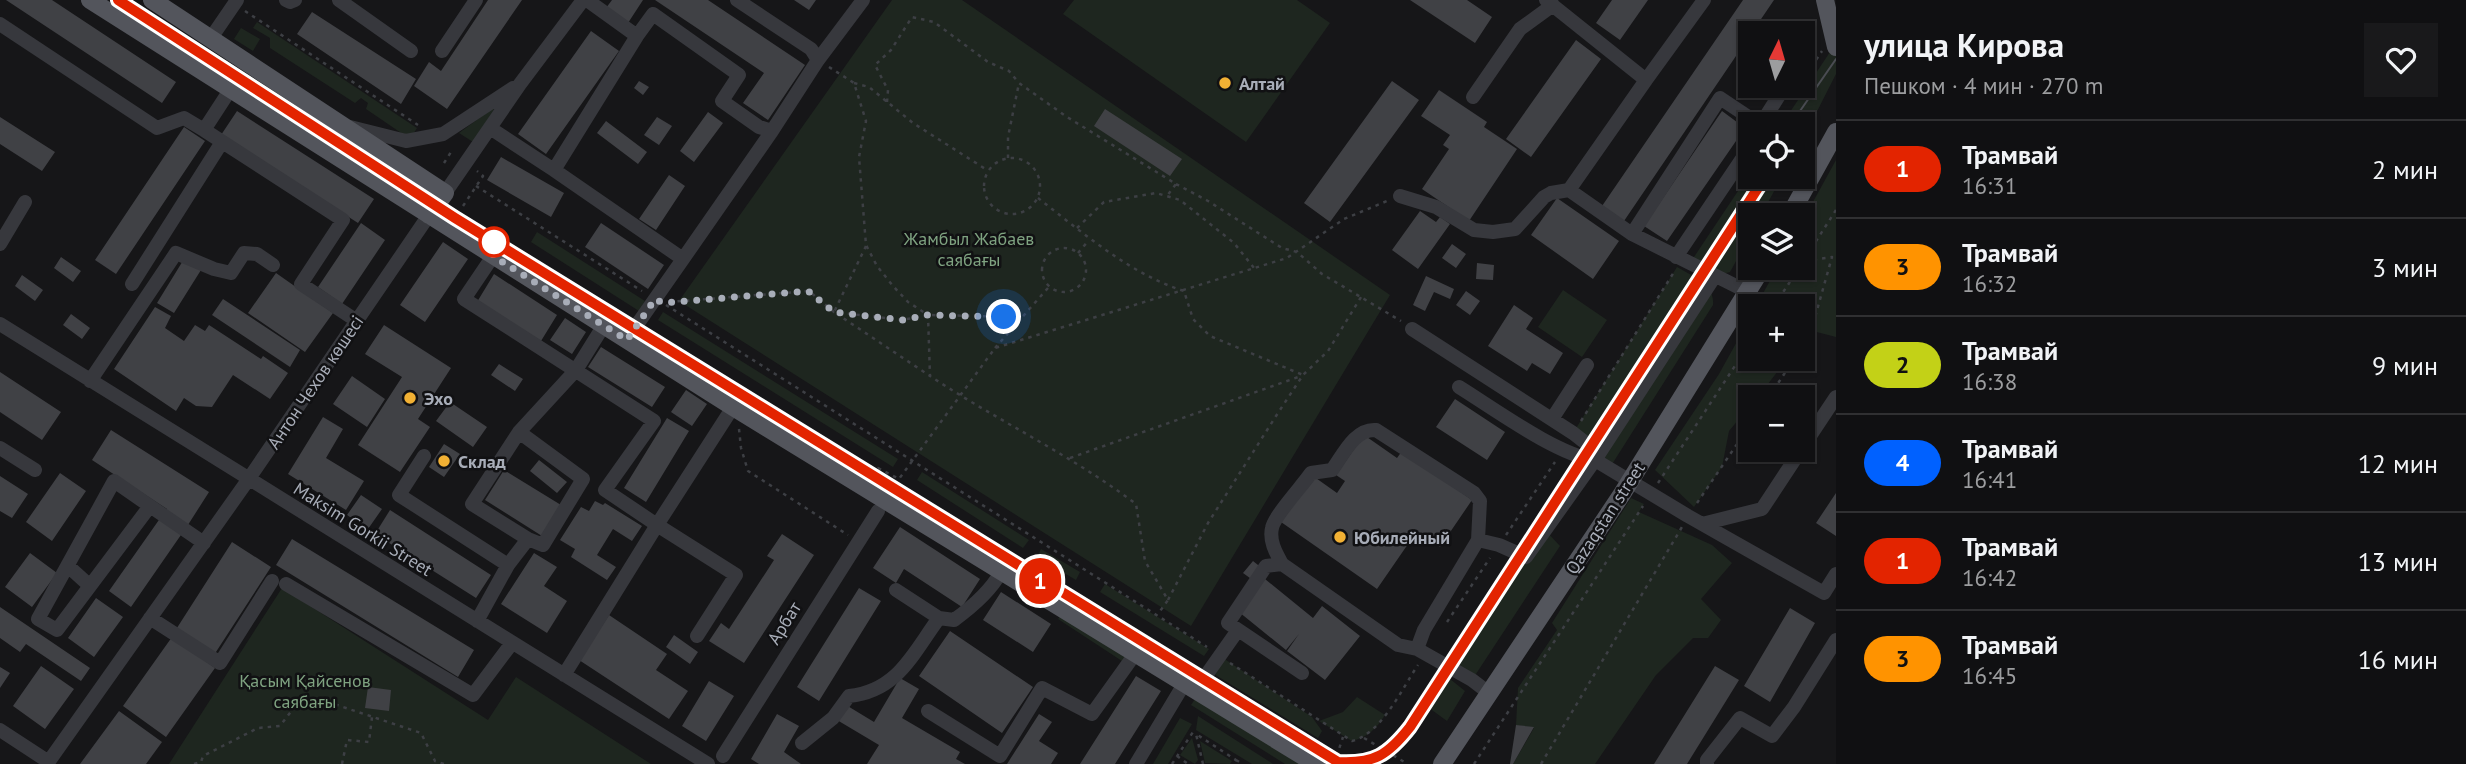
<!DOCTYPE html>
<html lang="ru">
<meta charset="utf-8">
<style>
body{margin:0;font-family:"PT Sans",sans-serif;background:#19191b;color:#f1f3f6;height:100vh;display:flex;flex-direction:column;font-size:26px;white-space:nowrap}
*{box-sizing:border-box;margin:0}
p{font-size:23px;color:#9c9d9f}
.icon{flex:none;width:38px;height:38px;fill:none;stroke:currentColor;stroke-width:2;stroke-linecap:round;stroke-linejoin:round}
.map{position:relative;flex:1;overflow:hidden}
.panel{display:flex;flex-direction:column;background:#101012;width:630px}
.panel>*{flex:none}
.badge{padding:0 14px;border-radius:23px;font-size:24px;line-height:46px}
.needle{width:46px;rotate:5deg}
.fabs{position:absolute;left:1738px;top:21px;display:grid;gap:14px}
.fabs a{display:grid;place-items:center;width:77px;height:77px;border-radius:0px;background:#101012;box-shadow:0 2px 5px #0004,0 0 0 2px #303032;font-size:35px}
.you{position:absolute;width:35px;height:35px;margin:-18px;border:5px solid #fff;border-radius:50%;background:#1a73e8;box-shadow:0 0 0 10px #1a73e833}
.map>.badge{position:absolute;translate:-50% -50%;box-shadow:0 0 0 4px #fff}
.round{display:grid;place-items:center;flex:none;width:74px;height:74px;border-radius:0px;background:#19191b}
.head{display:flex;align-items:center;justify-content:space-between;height:119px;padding:0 28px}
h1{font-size:33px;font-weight:700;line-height:52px}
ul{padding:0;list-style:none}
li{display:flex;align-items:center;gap:21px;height:98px;padding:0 28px;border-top:2px solid #303032}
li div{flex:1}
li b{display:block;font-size:26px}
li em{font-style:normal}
li .badge{min-width:77px;font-weight:700;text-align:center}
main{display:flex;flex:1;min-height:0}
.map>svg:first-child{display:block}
</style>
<main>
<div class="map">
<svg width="1836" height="764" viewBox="0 0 1836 764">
<rect width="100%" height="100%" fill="#161618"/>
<path fill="#1e261f" d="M892,0H962L1390,295L1191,626L679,301Z
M1074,0H1297L1330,23L1246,142L1063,14Z
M257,22L417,128L410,139L366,109L368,103L361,98L355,103L270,48V38L253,28Z
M241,28L260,39L253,51L234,39Z
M1834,46L1836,48V74L1803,139L1802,124H1782Z
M497,105L473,142L459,133Z
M1836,160V337L1805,329L1803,332L1802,306H1756L1777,268H1802L1803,220Z
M1750,173V177H1782L1761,215H1750V236L1730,272L1715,276L1690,263Z
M537,232L645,301L639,311L531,242Z
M1677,267C1694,277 1715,284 1713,305L1609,469L1573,433Z
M1563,290L1607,320L1582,357L1538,327Z
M663,312L898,459L893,467L658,320Z
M1750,318V359H1787L1758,397H1750V406L1729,431L1722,467L1694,507L1655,470L1719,374Z
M922,472L1029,540L1023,548L917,480Z
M1631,498L1644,504L1639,512L1712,545L1732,563L1701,599L1721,620L1708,638H1693L1656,675L1595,764H1513L1534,728L1516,725L1518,688L1557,630L1552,623Z
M1545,530L1560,546L1472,680L1450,667L1522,555Z
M1041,549L1080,572L1076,580L1037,557Z
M1105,584L1209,649L1204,656L1100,592Z
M282,588L488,720L516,677L651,764H169Z
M1063,612L1130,654L1125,663L1058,619Z
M1220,656L1312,717L1322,731L1318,738L1209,671Z
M1445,675L1465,691L1447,721L1425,705Z
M1197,696L1307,764H1285L1191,705Z
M1357,697L1385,715C1376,729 1368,737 1352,741L1319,721L1343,712Z
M1198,716L1273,764H1252L1196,730Z
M1180,718L1192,724L1168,764H1153Z
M1192,738L1198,760L1195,764L1180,755Z
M1200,741L1232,761L1230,764L1205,763Z"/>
<path fill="#404145" d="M6,0H52L176,82L162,103Z
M488,0H522L447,109L414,86L429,62L441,71Z
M612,0H643L628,23L606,8Z
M655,0H708L805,65L768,120L743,103L764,73Z
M794,0H816L809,10Z
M1410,0H1467L1492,17L1475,43Z
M1612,0H1648L1620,40L1596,23Z
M1743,0H1774L1624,221L1602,206Z
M312,12L416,79L401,104L297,34Z
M591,31L619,51L546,154L518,134Z
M1576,40L1601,59L1531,157L1506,139Z
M639,81L649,87L643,95L634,88Z
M1392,81L1419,100L1330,222L1304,203Z
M1439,90L1487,122L1484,127L1517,149L1469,221L1422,189L1449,149L1443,145L1450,135L1421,116Z
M1105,109L1182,159L1170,176L1094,126Z
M237,111L374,199L358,223L221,135Z
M1722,111L1745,128L1667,241L1644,226Z
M708,112L723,123L694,162L680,151Z
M0,117L55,152L42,171L0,144Z
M657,117L672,126L659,145L644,135Z
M606,121L647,152L638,164L597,133Z
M184,127L205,141L116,274L95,260Z
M501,157L564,193L551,217L487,180Z
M669,175L685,186L656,230L639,219Z
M1557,198L1619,241L1593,279L1531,235Z
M1420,211L1436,222L1440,217L1450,224L1418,269L1392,250Z
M361,223L385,240L342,304L318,287Z
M601,223L664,265L648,289L585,247Z
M443,242L468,259L425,322L400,305Z
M1452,244L1466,254L1456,268L1442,258Z
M61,257L81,271L73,282L54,268Z
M184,259L201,270L174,313L157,303Z
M1477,263L1494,265L1493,280L1476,279Z
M276,273L333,313L305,352L248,313Z
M494,274L557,315L541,341L477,302Z
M22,275L43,290L35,301L15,286Z
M1426,276L1454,289L1450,299L1434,292L1425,311L1413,305Z
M1466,291L1480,301L1470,315L1456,305Z
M223,299L300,350L290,367L212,315Z
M1514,305L1533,318L1526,329L1563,353L1550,374L1532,363L1527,371L1488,346Z
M155,307L171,316L165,328L184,341L195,325L205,331L209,325L261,359L263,356L288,373L270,399L233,375L212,407L196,406L184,398L176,411L114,369Z
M71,314L90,328L82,339L63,325Z
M565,318L586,332L572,354L550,340Z
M384,325L451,368L418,419L430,427L400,472L358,445L402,377L365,354Z
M601,347L665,387L652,407L588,367Z
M499,364L523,379L515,391L491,375Z
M0,372L61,412L42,440L0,412Z
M352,376L385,399L367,427L333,404Z
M686,390L707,404L692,426L671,412Z
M1455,399L1505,432L1487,460L1436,427Z
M450,402L487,427L473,447L436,421Z
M323,417L343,429L326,458L364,481L346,510L288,474Z
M667,418L689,431L646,502L624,488Z
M111,430L209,492L186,528L164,513L167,509L92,460Z
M1364,435L1397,458L1402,451L1472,500L1440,547L1417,531L1377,589L1281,522L1313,476L1337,493L1345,481L1336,475Z
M444,444L460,454L444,477L429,467Z
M539,460L567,482L557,493L530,471Z
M504,470L561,505L542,536L485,500Z
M60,473L86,491L52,541L26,522Z
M0,476L28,494L12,518L0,511Z
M1836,493V536L1816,523Z
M361,495L382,509L368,529L347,515Z
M595,501L603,505L605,503L642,526L632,541L613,529L597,555L616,567L607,580L571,557L575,549L560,540L581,507L589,511Z
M390,510L491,575L476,598L375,534Z
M161,517L183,532L131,607L109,591Z
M900,527L980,579L962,607L904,569L896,583L873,568Z
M782,534L814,555L744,663L709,641L721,623L729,629L774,560L767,556Z
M292,539L474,650L458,677L276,565Z
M232,542L271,567L214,655L175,631Z
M30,553L57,573L32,607L5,587Z
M534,553L557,567L544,586L567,601L547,633L501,604Z
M1253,561L1263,569L1254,581L1243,573Z
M1265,579L1313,618L1322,606L1360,636L1325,680L1287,651L1299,634L1286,650L1239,612Z
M859,588L881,601L819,701L797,687Z
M1001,592L1051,624L1033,652L983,620Z
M96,598L123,617L94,657L68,638Z
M0,607L90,668L81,681L26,644L20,652L0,638Z
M1790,608L1815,623L1770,702L1744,686Z
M609,615L667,654L656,670L688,691L669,719L579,660Z
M950,631L1033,687L1002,733L919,676Z
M674,635L698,652L690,664L666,647Z
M172,637L215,668L166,737L123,706Z
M41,666L74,689L45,729L13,706Z
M1715,666L1739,680L1687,764H1654Z
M0,667L10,673L0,688Z
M1136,676L1161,691L1115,764H1080Z
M900,678L919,689L902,718L960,752L956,759L965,764H867L879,745L837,720L846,705L874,722Z
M709,681L734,696L706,741L682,726Z
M368,687L391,690L389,711L365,708Z
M119,711L162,742L146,764H80Z
M777,714L799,726L784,752L801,764H759L751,759Z
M1039,714L1052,722L1039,741L1058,753L1051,764H1007Z
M1516,725L1534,727L1513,764H1510Z"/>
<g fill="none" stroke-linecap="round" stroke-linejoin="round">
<path stroke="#3d3f44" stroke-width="2.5" stroke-dasharray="3.5 5" stroke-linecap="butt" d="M245,11L418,125
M829,67L854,83L866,121L859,157L866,245L877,266L893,286L908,302L928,315L930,376C998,421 1071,455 1136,504L1145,561L1168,600L1158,614
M1802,81L1822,51
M854,83L869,87L913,123L987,170
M887,102L888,90L875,65L891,50L912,17L934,22L988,62L1009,71L1019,83
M984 186a28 28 0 1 1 56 0a28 28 0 1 1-56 0Z
M1008,158V137L1019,83L1067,117L1176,184L1167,196
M444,163L451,152
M1176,184L1208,201L1282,248L1297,252L1322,274L1401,321
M476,186L642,291
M1038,198C1083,233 1130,274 1184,291L1193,319L1210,336L1303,375
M463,206L483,176L477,171
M1077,228L1104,202L1156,193L1180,200L1234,243L1254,268
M866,246L834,312L930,376
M1042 270a22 22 0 1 1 44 0a22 22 0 1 1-44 0Z
M1078,253L1089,240
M1802,263L1836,210
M669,302L809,291L834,312L902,320L928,315L1023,317
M666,305L1207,647
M1774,306L1799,268
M1802,347L1810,335L1832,257L1804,261
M995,348L1048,288
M1769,397L1794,359
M1581,421L1674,272
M739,429L741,448L748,471L848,535
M1070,458L1301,376
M873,475L878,468L899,479L995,348L1287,258L1344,219L1387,201
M1658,483L1750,343
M1697,503L1750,425
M1506,535L1555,462
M1168,600L1208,523L1276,416L1303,375L1328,351L1361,297
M1447,622L1490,558
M1230,663L1352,741C1382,733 1401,690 1418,665
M1364,738L1406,763
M1177,756L1188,764
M1236,760L1243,764
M194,764L201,762L203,756L258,728L280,726L293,709L334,704L421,733L435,761L444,764
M342,764L347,740L369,742L372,717
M1172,764L1193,732L1196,734
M1203,764L1196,734L1236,760L1234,764
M1334,764L1343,737
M1474,764L1643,506
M1541,764L1682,527"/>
<path stroke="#37383d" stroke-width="14" d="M286,0L290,2L295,0
M339,0L411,51
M587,0L637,36L554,170L683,259L627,339
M737,0L811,49L818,60
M1546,0L1646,80L1569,190L1632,234L1748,292
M0,24L157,128L184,118L204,130
M1761,32L1763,33
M637,36L653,14L739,75L722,101L759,127L772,131
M211,38L237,0
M442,51L476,0
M1646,80L1704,0
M230,90L204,130L343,220L301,284L357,321
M1473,97L1520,29L1553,5
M1761,124L1785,86
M350,127L406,141L443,134L513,88
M490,128L554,170
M445,193L520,84L583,0
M1400,196L1436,207L1474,230L1493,232L1515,229L1544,197L1551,193L1569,190
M1632,234L1720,98L1759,124
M0,244L25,202
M493,256L464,299L654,421L605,490L657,525L733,407
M1676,257L1750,147
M683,259L772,131L818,60L863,0
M132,284L222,142
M0,324L708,764
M1412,329L1573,433L1587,444L1595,460L1715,276
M90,381L176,253L214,269L231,273L244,253L257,254L273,265
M1459,387C1493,408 1557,455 1595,460
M1552,419L1587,365
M519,432L472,504L528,539
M0,448L35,470
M1802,448L1836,397
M424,456L399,495L508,565
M114,481L150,506L57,630L38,619Z
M150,506L204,543
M1702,524L1762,509L1801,450
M1282,564C1276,553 1269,541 1272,528C1274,516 1303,485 1311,473L1332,470C1343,455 1355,428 1376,430L1474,493L1480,501L1478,540
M68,566L90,586
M286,584L473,695L512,643
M896,590L939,618
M150,618L220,663L272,581
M477,621L508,565L528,539L543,545L583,479L519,432L576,370L604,325
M1417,649L1472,680L1489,693
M1302,673L1228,623L1266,566L1282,564L1398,645L1417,649L1424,630L1478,540L1499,545L1526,557L1595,460L1688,516L1824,593L1836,574
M564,675L657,525L736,575L697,636
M1195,691L1238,630
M928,711L1000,756L1042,688L1092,714L1135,654
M0,730L49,762
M802,743L833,718L849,696C898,691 913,653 939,618L954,620C972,607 990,592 1001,572
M723,756L878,511
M47,764L248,480L429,215
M1136,764L1184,684
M1707,764V760L1740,718L1772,736L1794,707L1836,640"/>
<path stroke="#53555c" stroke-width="18" d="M90,0L733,407L1316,764
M152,0L445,193L429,215
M1825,0L1836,47
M1790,215L1836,132
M1442,764L1622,494L1762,268"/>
<path stroke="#4a4c52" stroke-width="2" d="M118,0L455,218L1337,762C1374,764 1388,755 1411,728L1765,177
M1791,124L1836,59"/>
</g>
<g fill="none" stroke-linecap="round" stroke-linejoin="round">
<g stroke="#fff" stroke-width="16">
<path id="line" d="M118,0L455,218L1338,762C1374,764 1388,755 1410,727L1765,177"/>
</g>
<use href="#line" stroke="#e32400" stroke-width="10"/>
<path stroke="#a8adb8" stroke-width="7" stroke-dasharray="0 12.6" d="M494,242L493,256L627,340L655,299L663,303L808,291L834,312L902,320L928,315L1004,317"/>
</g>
<g fill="#f2b134" stroke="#111113" stroke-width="2.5">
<circle cx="1225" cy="83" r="7"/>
<circle cx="410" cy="398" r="7"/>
<circle cx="444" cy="461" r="7"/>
<circle cx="1340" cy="537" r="7"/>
</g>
<circle fill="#fff" stroke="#e32400" stroke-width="3.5" cx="494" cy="242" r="14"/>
<g text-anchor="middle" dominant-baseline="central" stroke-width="5" stroke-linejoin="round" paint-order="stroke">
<g font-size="18" font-weight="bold" fill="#a8adb8" stroke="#111113" text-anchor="start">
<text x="1239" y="83">Алтай</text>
<text x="424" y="398">Эхо</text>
<text x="458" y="461">Склад</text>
<text x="1354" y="537">Юбилейный</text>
</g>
<g font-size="18" fill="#7fa381" stroke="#111113">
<text x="969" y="238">Жамбыл Жабаев<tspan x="969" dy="21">саябағы</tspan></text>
<text x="305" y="680">Қасым Қайсенов<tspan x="305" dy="21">саябағы</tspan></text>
</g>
<g font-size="18" fill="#a8adb8" stroke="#111113">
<text transform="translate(315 382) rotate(-56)">Антон Чехов көшесі</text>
<text transform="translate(1605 518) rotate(-57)">Qazaqstan street</text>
<text transform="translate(363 529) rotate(32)">Maksim Gorkii Street</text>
<text transform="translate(784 623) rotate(-58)">Арбат</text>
</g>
</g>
</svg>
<div class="fabs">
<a><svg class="needle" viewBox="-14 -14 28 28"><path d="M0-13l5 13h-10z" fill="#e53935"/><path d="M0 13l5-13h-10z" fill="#9c9d9f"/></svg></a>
<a><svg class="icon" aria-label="locate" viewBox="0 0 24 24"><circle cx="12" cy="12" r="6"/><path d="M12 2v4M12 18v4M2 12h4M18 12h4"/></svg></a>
<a><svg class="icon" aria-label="layers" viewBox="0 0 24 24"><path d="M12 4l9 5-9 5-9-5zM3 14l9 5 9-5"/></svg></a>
<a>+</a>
<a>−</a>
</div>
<div class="you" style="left:1004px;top:317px"></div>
<b class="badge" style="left:1040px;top:581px;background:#e32400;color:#fff">1</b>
</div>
<section class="panel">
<div class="head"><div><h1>улица Кирова</h1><p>Пешком · 4 мин · 270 m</p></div><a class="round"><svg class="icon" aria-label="heart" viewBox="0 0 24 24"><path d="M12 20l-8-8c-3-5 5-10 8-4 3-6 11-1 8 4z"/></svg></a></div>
<ul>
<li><span class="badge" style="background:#e32400;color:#fff">1</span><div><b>Трамвай</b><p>16:31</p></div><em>2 мин</em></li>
<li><span class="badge" style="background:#ff9300;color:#111">3</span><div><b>Трамвай</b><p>16:32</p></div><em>3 мин</em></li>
<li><span class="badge" style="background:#c3d117;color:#111">2</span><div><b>Трамвай</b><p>16:38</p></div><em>9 мин</em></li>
<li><span class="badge" style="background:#0061ff;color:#fff">4</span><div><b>Трамвай</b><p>16:41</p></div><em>12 мин</em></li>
<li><span class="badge" style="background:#e32400;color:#fff">1</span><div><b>Трамвай</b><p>16:42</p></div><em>13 мин</em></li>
<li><span class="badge" style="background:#ff9300;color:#111">3</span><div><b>Трамвай</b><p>16:45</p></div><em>16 мин</em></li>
</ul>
</section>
</main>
